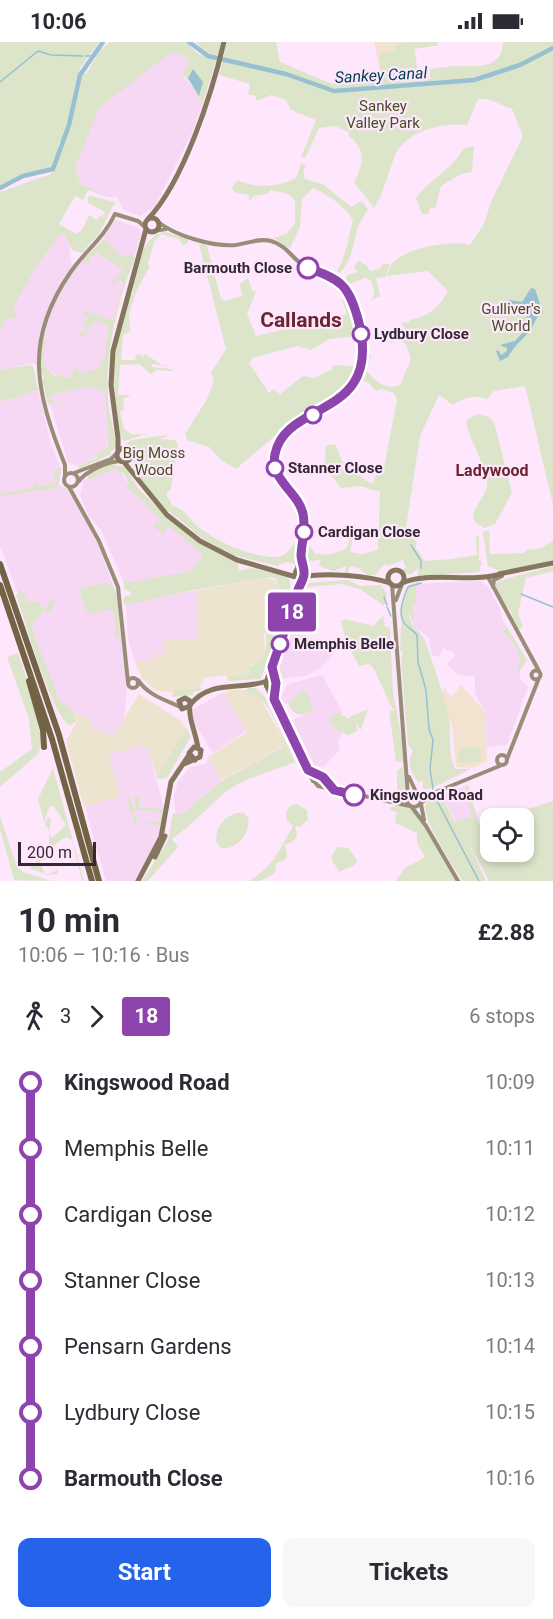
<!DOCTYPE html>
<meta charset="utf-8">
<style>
body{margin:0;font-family:Roboto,sans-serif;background:#f7f7f7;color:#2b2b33;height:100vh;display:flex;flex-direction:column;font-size:22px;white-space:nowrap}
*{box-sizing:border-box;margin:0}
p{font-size:20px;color:#7c7c81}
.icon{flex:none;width:33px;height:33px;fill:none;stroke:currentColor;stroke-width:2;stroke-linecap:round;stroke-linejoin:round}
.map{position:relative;height:839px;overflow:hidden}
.drawer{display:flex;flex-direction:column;background:#fff;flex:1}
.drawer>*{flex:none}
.badge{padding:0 12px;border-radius:4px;font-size:21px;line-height:39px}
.controls{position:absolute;left:480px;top:766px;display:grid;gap:12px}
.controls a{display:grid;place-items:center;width:54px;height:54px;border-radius:12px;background:#fff;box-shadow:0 3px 9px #0003;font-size:30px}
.scale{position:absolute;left:18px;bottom:15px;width:78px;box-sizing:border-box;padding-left:6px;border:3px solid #312831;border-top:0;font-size:16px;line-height:21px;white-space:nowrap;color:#312831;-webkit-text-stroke:4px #fee6fd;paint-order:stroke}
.map>.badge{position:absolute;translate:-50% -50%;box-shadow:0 0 0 3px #fff}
.legs{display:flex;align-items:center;gap:9px;height:66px;padding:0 18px;font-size:20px}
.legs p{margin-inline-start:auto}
.summary{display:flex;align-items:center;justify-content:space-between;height:102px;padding:0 18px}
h1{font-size:33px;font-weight:700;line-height:45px}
.primary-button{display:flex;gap:12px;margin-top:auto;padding:12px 18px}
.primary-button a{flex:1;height:69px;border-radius:12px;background:#2563eb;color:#fff;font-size:24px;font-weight:700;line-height:69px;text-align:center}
.primary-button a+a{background:#f7f7f7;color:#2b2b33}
ul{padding:0 18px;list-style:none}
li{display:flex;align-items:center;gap:21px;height:66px;font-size:22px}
li i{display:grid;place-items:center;width:9px;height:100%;margin:0 8px;background:currentColor}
li i::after{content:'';width:15px;height:15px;margin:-8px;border:4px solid;border-radius:50%;background:#fff}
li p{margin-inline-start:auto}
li:first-child i{background:linear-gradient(#0000 50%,currentColor 0)}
li:last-child i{background:linear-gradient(currentColor 50%,#0000 0)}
.status{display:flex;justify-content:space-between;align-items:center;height:42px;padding:0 30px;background:#fff;direction:ltr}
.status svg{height:16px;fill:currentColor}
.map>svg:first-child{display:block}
</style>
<div class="status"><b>10:06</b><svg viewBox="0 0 49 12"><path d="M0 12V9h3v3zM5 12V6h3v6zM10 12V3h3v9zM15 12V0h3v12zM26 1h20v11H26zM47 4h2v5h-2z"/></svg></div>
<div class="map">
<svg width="553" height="839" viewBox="0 0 553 839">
<rect width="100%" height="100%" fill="#fee6fd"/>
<path fill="#f6d8f5" d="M172,8L193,16L183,36L192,43L202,64L191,93L155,164L141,174L130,171L123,167L117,155H107L81,142L75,125L99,65Z
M115,178L138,185L141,193L111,284L107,314L101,329L64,337L33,321L0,328V283L56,191L65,193L69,200L71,220L76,226L102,198Z
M89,342L105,345L111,397L101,413L78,424L68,420L47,352Z
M38,348L51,402L61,428L57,442L68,447L72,453L98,502L117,554L127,649L124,676L113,694L92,685L90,677L59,663L0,504V361L5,357Z
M110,426L118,427L133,448L188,494L203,514L193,530L125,543L101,488L89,475L80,454L84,438Z
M480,539L488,544L500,567L503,579L527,618L520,628V636L528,645L507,703L487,705L485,670L475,652V634L458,633L447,622L455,613L452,609L450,610L444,606L439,615L432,613L429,596L415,585L410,575L414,542Z
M198,548V598H165L164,611L154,620H135L128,598L126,561Z
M294,585L333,613L318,628L304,634L283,637L279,627Z
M322,633L343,671L328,678L336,688L343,689L338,700L340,707L324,725L314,723L293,678L314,668L306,649L300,650L288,661L285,662L280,656L288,642Z
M220,652H224L246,689L213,711L191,676L190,669Z
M141,704L149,708L167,780L165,790L162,801L136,839H106L85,765L120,753L108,712Z
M208,715L221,738L186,771L176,773L174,755L178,740L190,725L206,722Z
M465,744L474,775L456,780L442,753Z"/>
<path fill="#ece4cf" d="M266,536L275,538L279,546L286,547L285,559L274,589L264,591L265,615L258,622L250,623L249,633L205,635L198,647L175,651L155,648L142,636L135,620H153L154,612L164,611V598H198V548Z
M229,648H256L286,703L221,738L208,715L247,690L223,650L228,651Z
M139,652L181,679L188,689L158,738L149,708L141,704L109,712L120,754L84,765L66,699L77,680L71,668L90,677L92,685L113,694Z"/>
<path fill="#f2e2d0" d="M374,0H438V3L414,7L418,36L382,39Z
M461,643L485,670L487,719L473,726L456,725L452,681L444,672L439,653L446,645L445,649L452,654Z"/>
<path fill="#dce5ca" d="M0,0H99L80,26L74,53L83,32L87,31L99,9L110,0H186L197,11L216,19L202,63L191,42L183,33L190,17L172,10L100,65L75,125L81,142L107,155L88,148L83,158L75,154L59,182L76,192L82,188L89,173L97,178L99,174L102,175L105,170L88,161V155L91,154L115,160L100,190L82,211L72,208L65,193L61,192L37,223L14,264L13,269L16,268L17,274L12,277L6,276L0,288V150C17,145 32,137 50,133L57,123L62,103L59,100L57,114L52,126L22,133L0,144Z
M196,0H222L219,13L205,12Z
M227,0H276L280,20L332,42L382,39L379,12L395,10V4L411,0H438V3L414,7L420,39L430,37V27C440,26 450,24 459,24C479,24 502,27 503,0H553V463L525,344L494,349L487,357C474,353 465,355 453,363L439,353L420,394L406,485L409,494L416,499V506L425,519L451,517L453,525L451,517L477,513L476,494L479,493V518L482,520L479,530L418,534V526L410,533L402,529L406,525L403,518L388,524L385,522L375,533H368C360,529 360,524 349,525L348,531H345L346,524L333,529L319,524L321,518L307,519L304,503H309L316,513L319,511C327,516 339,509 347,506L351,489L354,490L350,510L362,512L378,508L380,450L361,444L341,446C327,428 323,427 326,404L335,402L344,423L370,441H373L375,435L384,426L397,358L394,351L381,347L376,349L368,340L359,338L367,313L369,312L371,314L365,327C375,338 384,349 400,343L411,317C408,309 407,298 397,297L391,301L389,299L405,287L401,280L407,281L412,277C427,276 441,263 448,249L428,229L386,234C388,230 390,224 393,221C406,205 452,198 470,203L484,182L491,160L523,94L512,67L488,57H478L467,83C443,80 405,89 395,114C387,132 385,149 374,166L354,140C364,123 366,105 348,94L349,90L335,84L319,86L305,116L301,115L316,78L291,68L286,58L271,53L256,59V54L248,52L250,42L219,33Z
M474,104L472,130L461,132L441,144L435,167L430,165L429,172H422L416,156C429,138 453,127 463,107Z
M301,121L306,123L303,130L305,137L324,143L351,165L362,159L368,168C349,192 360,207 340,231L337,229C348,209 347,199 353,178C344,163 328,153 313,146L302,157L300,185L290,206L273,196L286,192L295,182V158L288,152L271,148L266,152L254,154L249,159V153L236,151L231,146L238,138C254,147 281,145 297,135Z
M164,190L188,196V201L183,204L179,197L161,192L154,200L148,222L150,224L136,250L129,272L130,289L123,293L121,318H135L136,313L140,312L142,315L145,312L162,323L173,325L152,322V325L172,327V329L157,328L151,332L139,322L120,323L118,353H131L123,357L124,367L120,370L124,387L131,392H146L124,399L120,394L113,337L117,298L129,252L133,253V249L130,245C137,226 142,194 164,190Z
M103,198L109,201L121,214L133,213L135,216C117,259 105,311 108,357C109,373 114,388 117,403L109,413L79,427L78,424L97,416V411L107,406L109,399L105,353L101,348L85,345L51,353L53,361L65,360L52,363L48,361L42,338L44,334L41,330L39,308L43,297L47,299L43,307L45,325L55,334L62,332L65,336L71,335L74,325H78V332L86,329L98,328L105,312L108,284L96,279L89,285L85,296L77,292L85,289L84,282L89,276L83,273L85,269L113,278L123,242L119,236L113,244L108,245L123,228L97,211L90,216L88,222H83V218Z
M206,200L221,257L226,259L242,254L240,242L248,236L252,248L256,250L247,272L256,294L347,272L342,258L345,255C353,262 359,283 357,294L330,297L311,308L297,304L253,316L249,321L269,351L274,347L280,352L303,334L314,336L332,327L333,323L355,324L358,330L339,356L296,382L290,380L281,394L277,392L236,427L221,418L209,405L187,398L185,392L207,357L214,339L211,331L226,307L199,202Z
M358,218L367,224L370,229L379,227L383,222H390L385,235L376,236L380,254L371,258L375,252L371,238L365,236L347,243L344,239L348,233L357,230L354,225Z
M30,323L33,324L38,348L0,360V328Z
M477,372L489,375L494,380L512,451L495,482L484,486L475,480L473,474C475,461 488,453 487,440C486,422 464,389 467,378Z
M165,393L168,394L159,397L175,398L178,402L171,447L166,451L172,463C187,468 191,481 204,489C222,502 255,516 278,515C287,514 293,503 298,497L295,522L287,520L277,524L233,513L202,496L170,470L165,469C155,457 141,445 136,429C132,419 133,410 126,402L132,398Z
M111,422L125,425L138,446L174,482L237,519L239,529L251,526L288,534C299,555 266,615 261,637L228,639L227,634L249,633L250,624C267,620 267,605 266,590H274L285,548L280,547L276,537L271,535L199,547L125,563L123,559L125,553L130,554L131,550L124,547V538L127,541L192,529L203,513L170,485L166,487L164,492L152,484L155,480L161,481V478C153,472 148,463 141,457C136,452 130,450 126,445L129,442L124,432L114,427L89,438L87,433Z
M61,426L59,442L55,446L0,454V452L34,445L37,441L39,445L56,440L54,428Z
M489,488L490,512L524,511L526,508L539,507L553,499V518L510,529H500L488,524L483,490Z
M553,524V529L526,536L518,571L523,585L517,589L510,568L502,560L495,544L498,539Z
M348,538L360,544L381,543L387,552L384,564L360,547L341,542L306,545L301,554L305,541Z
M419,540L416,544V563L413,562L414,581L409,571C409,585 422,589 426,601C434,626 444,651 449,677C451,693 448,712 455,727H471L430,747H423V739L418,740C411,731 406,720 413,708L408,703L401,618L403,611L400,608L402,562L409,543Z
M107,541L114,545L119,567V595L116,596L114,571L110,567L88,572L79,549L82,546Z
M21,547L28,560H39L44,568L50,562L48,558H56L49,571L44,570L33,581L32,587L60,659L71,666L76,679L70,684C50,670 26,580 16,553Z
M299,560L294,585L279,626L276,624Z
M383,574L385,584L390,586L393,650L406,719L396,720L389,669L396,668L392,666L374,627L369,622L359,624L346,600L341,579L345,577L373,584Z
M507,585L527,618L519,629H516C526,614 513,600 503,590Z
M18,611C25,635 49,690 38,712L0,745V730L32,707L29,677L7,615Z
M199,643L202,648L193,650V653L171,655L175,648L197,647Z
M248,646H256L264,654L295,720C271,730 242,736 222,753C205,768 191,784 172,797L178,805L148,839H142L168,799L173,771L183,772L221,739L285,704C278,686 267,650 245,650Z
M306,649L314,668C303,675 293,675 288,661L300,650Z
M368,667L361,688L356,681L357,689L348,693L336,688L328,678L338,671L350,677L351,674Z
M186,686L191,694L167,736L159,737L157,735Z
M480,705L481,719L459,721L458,707Z
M403,724L405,746L397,752V729Z
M53,726L84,839H82L72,798L67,795C57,799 49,807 47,816L40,819L44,831L48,832L58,828L57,832L47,833L30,826L49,804V788L45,782L48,775L51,777L49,792L52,796L66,783L53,763L49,766L44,780L38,757Z
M468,743L479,782L490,778V810H524V777H497L553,759V839H489L468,800L486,839H463C454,826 421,777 426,763C428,756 435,755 441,753L455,780L472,775L465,745Z
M134,754L139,755V766H159L162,769L160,783L135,782L132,774H136L137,782L159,780L160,769L137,768L131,772L127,756H130L132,766H136Z
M394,759L411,764L426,784L456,839H396L404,827L425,815L417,801V791L395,781L397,770L390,768L391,765H395Z
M297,762L307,768L308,777L301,784L295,785L297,793L295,798L285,803L287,813L285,818L276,821L275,831L260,839H249C272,826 281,806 293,784L287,779L286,770L290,764Z
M236,771H244L248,775C251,791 238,808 221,806L216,799C216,785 223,776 236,771Z
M0,774L17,825L23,830L51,839L14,838L0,787Z
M337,805L348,806L357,818L355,823L339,830L331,816Z"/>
<path fill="#97c0d0" d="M193,27L203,40L199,54L188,36Z
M531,246L535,247L543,271C534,276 535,283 529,290C521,299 514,304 508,315L500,319L496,309L498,308L501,313L507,309V306L500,303L515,299L523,290L522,283L527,280L525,266L508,264L509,258L522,260Z"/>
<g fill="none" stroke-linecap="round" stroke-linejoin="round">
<path stroke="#97c0d0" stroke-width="1.5" d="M86,14H90
M0,40L38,9L51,13L83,14
M411,503L421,519V526
M421,541L408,545C404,553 398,570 403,579C406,585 413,588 417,593L418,620L426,648L429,687L433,698L430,727L433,747
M521,552L553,565
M384,555L387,563
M387,565L391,574
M435,755L479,839"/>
<path stroke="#97c0d0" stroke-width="4.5" d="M189,0L208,14L286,32L334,49L474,38L520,23L553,6
M0,146L23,134L53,127L69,83L80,33L103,0"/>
<path stroke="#988e78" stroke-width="4" d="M158,180C176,194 213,205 236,203C248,201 259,196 271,199C286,203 292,216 304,224C314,230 327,230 337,238C361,255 368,305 358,331C342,370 288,370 277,406C268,432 288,442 299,462C309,479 304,511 296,528
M154,189L166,187
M64 438a7 7 0 1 1 14 0a7 7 0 1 1-14 0Z
M74,431L111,417L117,411
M65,434V423C36,350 23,299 70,231C84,210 104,196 115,172L138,179L146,186
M78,440C86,429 108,419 122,419
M69,445L99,499L118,545L128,640
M302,517L303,528
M488,535L539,629
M392,542L408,754
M493,545L494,538L502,534
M396,558L402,542
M531.5 633a4.5 4.5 0 1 1 9 0a4.5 4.5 0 1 1-9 0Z
M128 641a5 5 0 1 1 10 0a5 5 0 1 1-10 0Z
M138,638C149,654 164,657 180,665
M267,646L313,739
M274,656V646
M497 718a5 5 0 1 1 10 0a5 5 0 1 1-10 0Z
M507,717L539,636
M409,735L416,750
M320,744L324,738L318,734L314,739L318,744L410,764
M407 758a7 7 0 1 1 14 0a7 7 0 1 1-14 0Z
M421,761L436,750L502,723
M421,762L424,778
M411,764L426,784L458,839"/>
<path stroke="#84775d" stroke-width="5" d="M145 183a7 7 0 1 1 14 0a7 7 0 1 1-14 0Z
M148,177C184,139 212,51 224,0
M117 413a7 7 0 1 1 14 0a7 7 0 1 1-14 0Z
M118,410V396L111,343L113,309L146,187
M123,419L167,473L200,499L237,518L296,535
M295 532a5 5 0 1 1 10 0a5 5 0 1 1-10 0Z
M388 536a8 8 0 1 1 16 0a8 8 0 1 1-16 0Z
M499,532L553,521
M303,535C326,530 369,534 390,541
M402,541C428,529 471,541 501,532
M266 642a5 5 0 1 1 10 0a5 5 0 1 1-10 0Z
M267,638L303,535
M190,663C210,637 240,649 267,639
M190,664L182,667L179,659L185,656L190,659C188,679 195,686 198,706
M184,722L200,715L201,708L194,705L189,711L195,718
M155,815L165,794
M138,839L161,795L171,740L189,713"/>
<path stroke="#736345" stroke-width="6" d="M0,522L59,693L99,839
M0,543L52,697L92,839
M29,639L43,688L44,705"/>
</g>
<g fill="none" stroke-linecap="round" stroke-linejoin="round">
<g stroke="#fff" stroke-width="14">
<path id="line-1" d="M308,226C341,238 348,242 358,277C385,378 286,357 275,412C270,439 298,449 303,472C306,485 302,499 301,513C301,519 304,524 304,530C305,536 300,542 298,548C290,574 281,599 272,625L276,641L274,657L308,728L323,735L334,748L354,753"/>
</g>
<use href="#line-1" stroke="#8e44ad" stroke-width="9"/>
</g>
<g fill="#fff" stroke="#8e44ad" stroke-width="3">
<circle cx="308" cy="226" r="10"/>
<circle cx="361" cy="292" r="8"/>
<circle cx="313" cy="373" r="8"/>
<circle cx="275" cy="426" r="8"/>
<circle cx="304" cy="490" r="8"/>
<circle cx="280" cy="602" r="8"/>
<circle cx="354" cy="753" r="10"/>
</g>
<g text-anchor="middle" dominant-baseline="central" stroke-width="4.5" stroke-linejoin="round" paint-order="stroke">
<g font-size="15" fill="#43511c" stroke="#fee6fd">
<text x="383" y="64">Sankey<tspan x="383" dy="17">Valley Park</tspan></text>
<text x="511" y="267">Gulliver's<tspan x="511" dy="17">World</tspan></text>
<text x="154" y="411">Big Moss<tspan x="154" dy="17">Wood</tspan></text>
</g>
<g font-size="15" font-weight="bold" fill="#312831" stroke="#fee6fd" text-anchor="start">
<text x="292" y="226" text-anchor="end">Barmouth Close</text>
<text x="374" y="292">Lydbury Close</text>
<text x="288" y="426">Stanner Close</text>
<text x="318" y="490">Cardigan Close</text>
<text x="294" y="602">Memphis Belle</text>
<text x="370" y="753">Kingswood Road</text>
</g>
<g font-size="16" font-style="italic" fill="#013e50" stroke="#fee6fd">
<text transform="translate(381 33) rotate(-3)">Sankey Canal</text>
</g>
<g font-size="16" font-weight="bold" fill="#6a2531" stroke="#fee6fd">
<text x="492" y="428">Ladywood</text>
</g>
<g font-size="21" font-weight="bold" fill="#6a2531" stroke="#fee6fd">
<text x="301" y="278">Callands</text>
</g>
</g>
</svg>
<div class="controls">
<a><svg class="icon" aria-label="locate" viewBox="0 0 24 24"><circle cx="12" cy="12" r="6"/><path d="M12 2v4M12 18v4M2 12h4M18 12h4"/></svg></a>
</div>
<div class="scale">200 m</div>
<b class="badge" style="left:292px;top:570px;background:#8e44ad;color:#fff">18</b>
</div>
<section class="drawer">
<div class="summary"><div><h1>10 min</h1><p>10:06 – 10:16 · Bus</p></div><b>£2.88</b></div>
<div class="legs"><svg class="icon" aria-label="walk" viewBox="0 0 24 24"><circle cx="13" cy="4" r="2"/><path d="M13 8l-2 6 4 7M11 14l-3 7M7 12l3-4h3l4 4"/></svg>3<svg class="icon" aria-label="forward" viewBox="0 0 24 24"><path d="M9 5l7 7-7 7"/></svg><b class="badge" style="background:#8e44ad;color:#fff">18</b><p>6 stops</p></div>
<ul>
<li><i style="color:#8e44ad"></i><b>Kingswood Road</b><p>10:09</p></li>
<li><i style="color:#8e44ad"></i><span>Memphis Belle</span><p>10:11</p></li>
<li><i style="color:#8e44ad"></i><span>Cardigan Close</span><p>10:12</p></li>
<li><i style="color:#8e44ad"></i><span>Stanner Close</span><p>10:13</p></li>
<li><i style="color:#8e44ad"></i><span>Pensarn Gardens</span><p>10:14</p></li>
<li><i style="color:#8e44ad"></i><span>Lydbury Close</span><p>10:15</p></li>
<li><i style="color:#8e44ad"></i><b>Barmouth Close</b><p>10:16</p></li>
</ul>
<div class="primary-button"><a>Start</a><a>Tickets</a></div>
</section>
